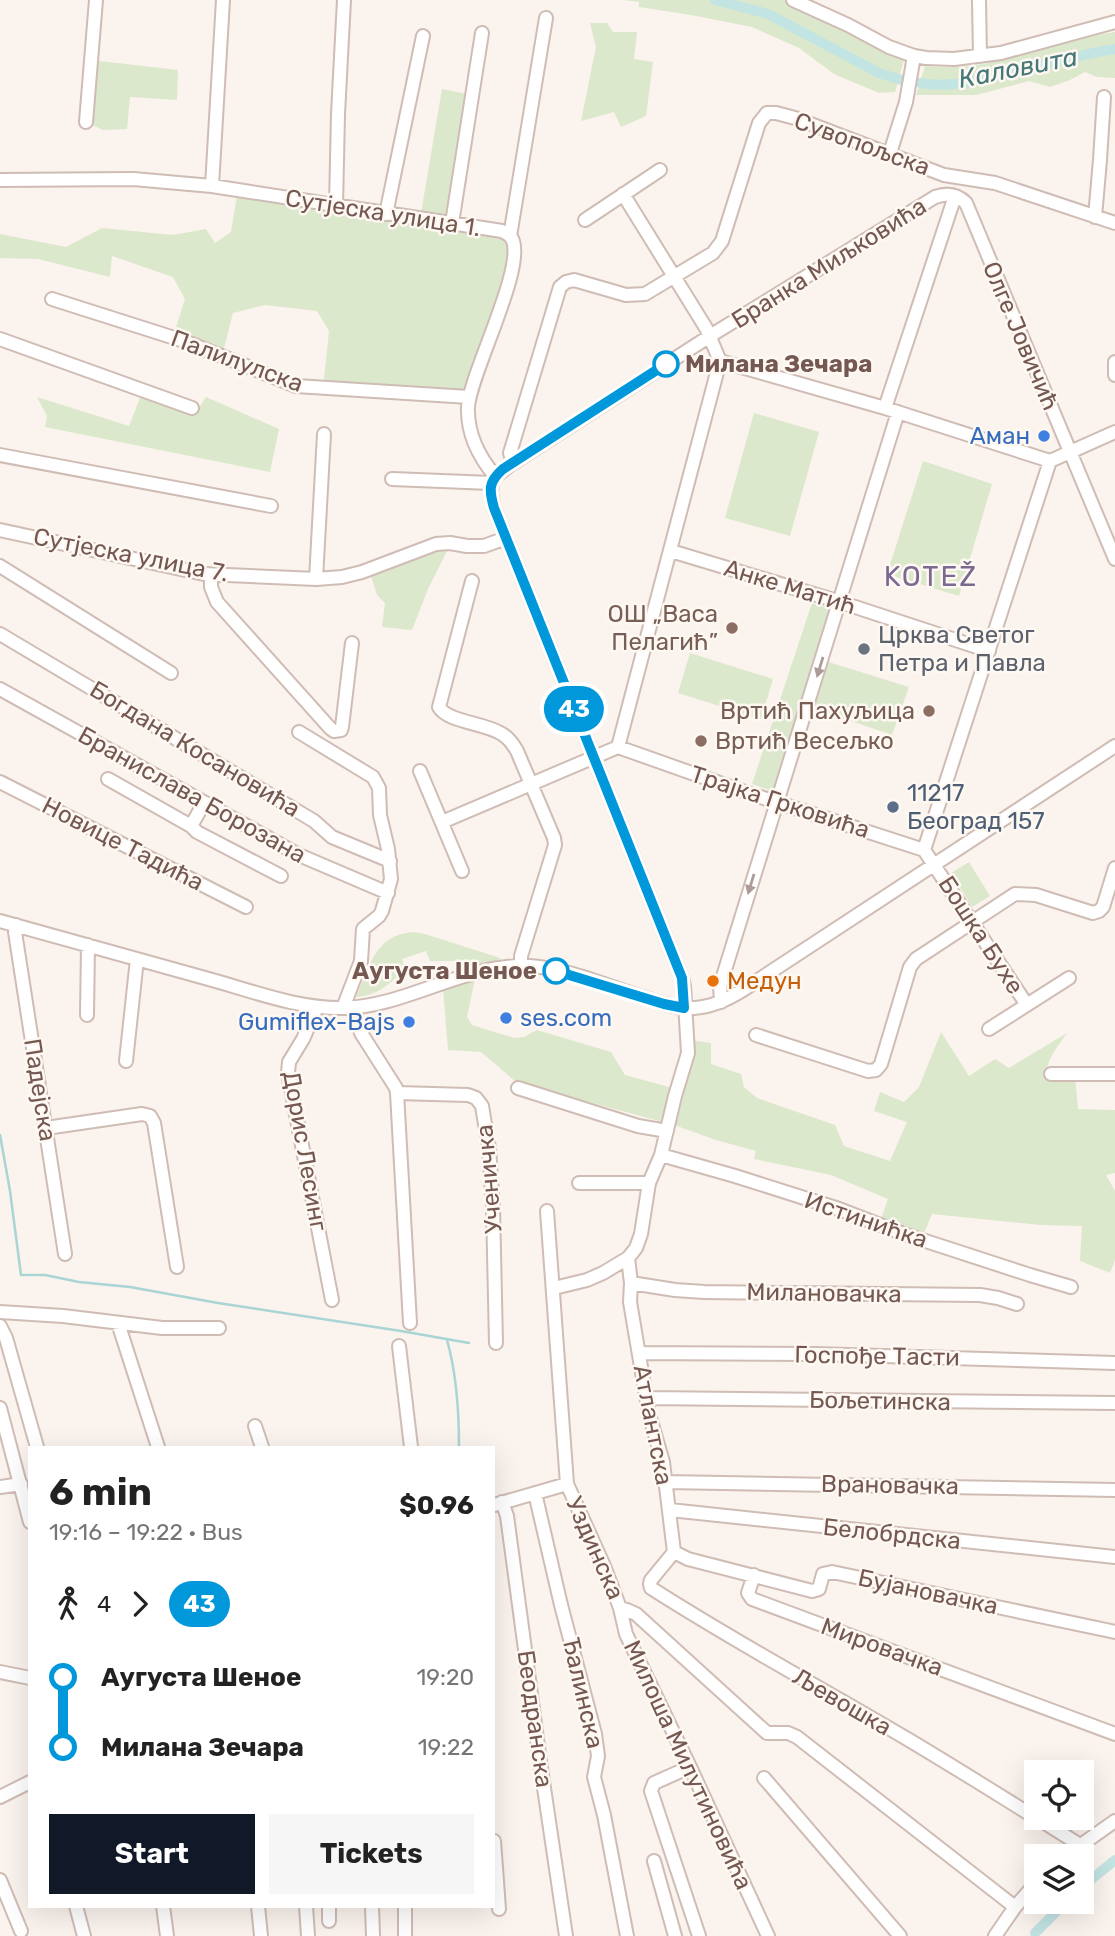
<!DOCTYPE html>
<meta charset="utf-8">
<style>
body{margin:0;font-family:Rubik,sans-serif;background:#f6f6f6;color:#222;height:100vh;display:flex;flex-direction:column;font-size:26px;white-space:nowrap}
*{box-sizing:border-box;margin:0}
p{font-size:23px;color:#767676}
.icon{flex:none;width:38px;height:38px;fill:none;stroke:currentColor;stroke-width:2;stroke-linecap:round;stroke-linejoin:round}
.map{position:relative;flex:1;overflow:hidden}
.side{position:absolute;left:28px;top:1446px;width:467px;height:462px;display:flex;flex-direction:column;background:#fff;border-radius:0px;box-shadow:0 7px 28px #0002}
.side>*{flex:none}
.badge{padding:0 14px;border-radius:23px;font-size:24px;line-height:46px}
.tools{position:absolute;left:1024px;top:1760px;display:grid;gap:14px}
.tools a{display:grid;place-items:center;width:70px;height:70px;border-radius:0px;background:#fff;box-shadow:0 7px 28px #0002;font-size:35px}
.map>.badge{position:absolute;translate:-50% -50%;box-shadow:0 0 0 4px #fff}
.legs{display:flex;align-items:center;gap:10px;height:77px;padding:0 21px;font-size:23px}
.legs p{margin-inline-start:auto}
.headline{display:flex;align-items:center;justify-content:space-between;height:119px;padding:0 21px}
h1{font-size:38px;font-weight:700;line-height:52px}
.button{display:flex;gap:14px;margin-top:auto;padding:14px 21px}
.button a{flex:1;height:80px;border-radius:0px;background:#111827;color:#fff;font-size:28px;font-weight:700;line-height:80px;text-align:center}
.button a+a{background:#f6f6f6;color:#222}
ul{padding:0 21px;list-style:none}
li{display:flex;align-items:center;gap:24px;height:70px;font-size:26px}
li i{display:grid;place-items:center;width:10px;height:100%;margin:0 9px;background:currentColor}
li i::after{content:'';width:18px;height:18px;margin:-9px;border:5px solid;border-radius:50%;background:#fff}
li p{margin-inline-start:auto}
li:first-child i{background:linear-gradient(#0000 50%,currentColor 0)}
li:last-child i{background:linear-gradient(currentColor 50%,#0000 0)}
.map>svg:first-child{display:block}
</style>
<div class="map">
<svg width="1115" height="1936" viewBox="0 0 1115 1936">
<rect width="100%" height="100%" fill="#fbf3ed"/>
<path fill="#dce8cc" d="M624,0H792L905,56L895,92L879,93L834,74L799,48L752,27L691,15L639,7V2Z
M590,23H607L613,32H637L634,59L653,62L646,116L621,127L614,112L581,121L596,47Z
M1115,32V78L1097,77L1085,72L1070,80L1050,87L1029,81L976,95H916L925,66C992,74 1050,41 1115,32Z
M91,60L178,70L177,100L130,97L127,129L103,130L86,122Z
M442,89L472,95L452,223L502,231L513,245L469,397L323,389L329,331L317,311L265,305L233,313L222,356L173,337L185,299L173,277L112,256L110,277L38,259L0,258V234L66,247L102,228L173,235L206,229L215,243L231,232L238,190L420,219Z
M143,390L198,409L206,397L279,429L270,472L45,427L47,416L37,397L129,426Z
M754,413L819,432L790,536L725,518Z
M923,461L992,484L959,596L887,574Z
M441,550L447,551L428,589L412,630L382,627L385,603L377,595L370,573Z
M812,603L834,610L775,792L752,784Z
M690,653L773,679L761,719L678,693Z
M822,660L909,687L892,735L808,706Z
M969,862L990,896L972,907L951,873Z
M413,932L425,934L500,958L498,963L490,965L455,961H430L426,951L402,959L406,971C386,984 381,995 356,997C370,967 374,935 413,932Z
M475,979L467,1017L472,1025L514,1038L524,1037L537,1030L611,1052L625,1075L680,1090L690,1040L711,1043V1064L741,1074L744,1087L757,1098L835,1125L844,1146L890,1161L907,1122L874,1111L880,1092L904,1102L919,1087L941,1032L969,1076L995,1059L1009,1068L1067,1033C1058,1046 1046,1060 1046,1076H1075L1078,1109L1115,1110V1173L1106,1175L1115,1191V1260L1110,1273L1080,1261L1082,1226L1040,1225L932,1214L923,1236L880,1222L888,1199L831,1175L754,1159L756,1151L716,1140L677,1126L516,1082L481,1052L448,1050L443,988Z"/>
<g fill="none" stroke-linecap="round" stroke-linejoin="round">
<path stroke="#a9d5d4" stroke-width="2.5" d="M0,1135L10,1191L21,1275H45L79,1282L130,1287L218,1303L401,1331L469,1343
M447,1340C457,1375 459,1411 459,1447"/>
<path stroke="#c2e4e3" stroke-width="10" d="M715,0L768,14L879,73L905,81
M920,83C954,89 991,78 1023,70C1054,62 1084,54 1115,49
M1082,1887L1115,1860
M1035,1933L1066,1902"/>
<g stroke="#cfbcb5" stroke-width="16">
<path id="minor" d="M793,0L848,25L889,47L914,56L926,58L954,59L1001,53L1115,22
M979,0L980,56
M86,122L96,0
M890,153L906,102L914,56
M0,180L133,179L212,186L502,231C504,232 509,235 511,237C529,262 470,373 468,407C467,433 479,457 495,476
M212,186L223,0
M623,194L706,328L720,361L885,408L1050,461L1115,432
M336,206L338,114L344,0
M386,214L423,36
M1095,217L1100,160L1104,97
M585,220L660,170
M452,223L482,33
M510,236L546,18
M52,299L184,341L296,386L469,397
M0,339L192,408
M1115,362V375
M885,408L955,196
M0,455L271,506
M513,463L510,453L560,287L566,282L574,280L626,295L645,294L713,253L722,241L759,123L767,113H776L795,118L944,175L995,183L1115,223
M392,479L491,483
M0,530L204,574L316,579L342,577L362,572L436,544L450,543L467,546H484L506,538
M671,551L840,602L989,651
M0,566L171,673
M211,575V587L217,602L330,728L334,731L341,730L342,727L352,643
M316,579L324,434
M472,581L439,707C447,722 486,723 502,734C509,738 513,744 517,751L554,838L555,845L521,956V966
M0,634L314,821L332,837L390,861
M0,689L299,855L388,893
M299,732L373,777L379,788L380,815L388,849L391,879L382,911L379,916L363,929L361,961L343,1008
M618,747L748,793L924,850L1027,1005
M618,747L720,361
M420,771L462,871
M108,779L191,826L197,832L281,876
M0,782L246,907
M442,822L618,747
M191,826L204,803
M924,850L1050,461
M0,921C68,940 136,959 205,978C250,990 296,1009 344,1008C408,1006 465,963 530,966C565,968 608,986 642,997C659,1002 676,1009 694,1008C712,1007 727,1000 743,990L1115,746
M16,925L15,932L65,1254
M721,1002L720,986L898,412
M317,1007L303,1039L289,1062L288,1073L332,1300
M353,1007L361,1033L396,1088L397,1093L410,1323
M87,1015L88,945
M989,1029L1069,978
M756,1035L868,1071L876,1070L881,1064L910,967L916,959L1015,894L1036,895L1093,913L1099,911L1103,907L1115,868
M126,1061L137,959
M1051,1074H1115
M518,1088L638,1126L667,1131
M397,1093L468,1095L476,1098L482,1106L489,1148L493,1207L496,1343
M46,1128L142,1114L150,1116L154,1123L177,1267
M661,1155L735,1176L839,1209L901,1233L1030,1275L1071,1287
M579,1183H649
M547,1211L567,1484L604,1566L620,1608L626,1634L690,1767L768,1936
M628,1258L631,1283L630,1302L649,1414L663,1462L674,1552L651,1580L650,1584L651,1588C735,1642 823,1689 909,1740C951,1765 994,1792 1036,1818
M631,1283L675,1290L704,1292L980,1295L998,1298L1017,1304
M554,1288L587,1280L603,1273L628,1258L636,1248L641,1234L649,1183L661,1155L675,1096L688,1053L684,986L682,978L494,508L491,493L492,479L513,463L710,336L935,197C946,193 957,194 966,203L1115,559
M0,1312L63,1316L162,1328H219
M118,1323L158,1447
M0,1326L6,1338L37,1447
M399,1346L411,1447
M639,1353L815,1354L1115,1363
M646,1398L1115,1403
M0,1408L30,1522
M255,1426L262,1447
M666,1482L1115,1490
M0,1487L21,1484
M535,1493L561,1605L595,1734L598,1756L594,1777L604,1815L627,1936
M502,1502L507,1516L540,1761L566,1936
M494,1505L567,1484
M670,1510L1115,1557
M674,1552L688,1559L812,1591L819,1589L823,1574L832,1572L1115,1632
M754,1575L748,1593L752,1599L1115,1734
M620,1608L627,1610L636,1614L767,1733H788L797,1737L1015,1907
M0,1672L30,1678
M690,1767L654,1783L651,1791L699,1936
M764,1778L900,1936
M0,1797L30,1782
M1037,1818L1080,1845
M494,1841L499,1909
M1064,1857L1115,1821
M654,1861L675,1936
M0,1880L21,1931
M76,1906L84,1936
M163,1906L167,1936
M258,1906L261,1936
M306,1906L308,1936
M329,1906V1921
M372,1906L373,1936
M405,1906V1936
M995,1936L1015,1907L1036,1883"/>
</g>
<use href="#minor" stroke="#fff" stroke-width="12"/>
</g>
<defs><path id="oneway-solid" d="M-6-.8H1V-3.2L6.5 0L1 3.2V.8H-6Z" transform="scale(1.75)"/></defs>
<g fill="#ac9b97">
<use href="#oneway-solid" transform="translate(820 667) rotate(107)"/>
<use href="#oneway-solid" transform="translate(751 884) rotate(107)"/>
</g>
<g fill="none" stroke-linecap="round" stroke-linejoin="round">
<g stroke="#fff" stroke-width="16">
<path id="line-1" d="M556,971L664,1004L684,1008L682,978L494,508C489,490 488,482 503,469L666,364"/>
</g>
<use href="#line-1" stroke="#0098da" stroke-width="10"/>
</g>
<g fill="#fff" stroke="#0098da" stroke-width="3.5">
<circle cx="666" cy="364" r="12"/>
<circle cx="556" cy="971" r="12"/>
</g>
<g fill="#3f7fe0" stroke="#fef8f3" stroke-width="2.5">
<circle cx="1044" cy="436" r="7"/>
<circle cx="506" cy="1018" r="7"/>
<circle cx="409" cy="1022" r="7"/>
</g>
<g fill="#8d6e63" stroke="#fef8f3" stroke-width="2.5">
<circle cx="732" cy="628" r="7"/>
<circle cx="929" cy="711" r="7"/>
<circle cx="701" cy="741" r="7"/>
</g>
<circle fill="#6b7280" stroke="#fef8f3" stroke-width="2.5" cx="864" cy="649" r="7"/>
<circle fill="#5c6f8a" stroke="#fef8f3" stroke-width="2.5" cx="893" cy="807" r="7"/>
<circle fill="#e8710a" stroke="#fef8f3" stroke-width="2.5" cx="713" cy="981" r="7"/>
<g text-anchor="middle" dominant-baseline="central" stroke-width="5" stroke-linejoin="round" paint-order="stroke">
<g font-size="24" fill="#755851" stroke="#fef8f3">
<text transform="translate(862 144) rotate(20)">Сувопољска</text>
<text transform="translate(383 213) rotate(9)">Сутјеска улица 1.</text>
<text transform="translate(829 263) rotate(-32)">Бранка Миљковића</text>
<text transform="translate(1021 336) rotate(67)">Олге Јовичић</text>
<text transform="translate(237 361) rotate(20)">Палилулска</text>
<text transform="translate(131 555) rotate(11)">Сутјеска улица 7.</text>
<text transform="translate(790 587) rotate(17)">Анке Матић</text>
<text transform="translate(195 749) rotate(31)">Богдана Косановића</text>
<text transform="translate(192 795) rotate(29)">Бранислава Борозана</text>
<text transform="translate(780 802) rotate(18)">Трајка Грковића</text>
<text transform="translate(123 844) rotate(27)">Новице Тадића</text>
<text transform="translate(981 935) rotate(57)">Бошка Бухе</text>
<text transform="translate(40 1090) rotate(81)">Падејска</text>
<text transform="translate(305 1151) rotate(80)">Дорис Лесинг</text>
<text transform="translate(489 1179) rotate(-95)">Ученичка</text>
<text transform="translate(866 1220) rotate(19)">Истинићка</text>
<text transform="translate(824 1293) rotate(1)">Милановачка</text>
<text transform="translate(877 1356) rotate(1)">Госпође Тасти</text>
<text transform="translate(880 1401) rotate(1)">Бољетинска</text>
<text transform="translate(653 1425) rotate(79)">Атлантска</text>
<text transform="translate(890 1485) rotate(1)">Врановачка</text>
<text transform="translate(892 1534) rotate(6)">Белобрдска</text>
<text transform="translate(595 1548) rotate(66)">Уздинска</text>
<text transform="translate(928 1592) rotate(12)">Бујановачка</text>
<text transform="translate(882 1647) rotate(20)">Мировачка</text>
<text transform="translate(583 1693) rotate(77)">Ђалинска</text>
<text transform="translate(842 1702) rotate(30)">Љевошка</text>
<text transform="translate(535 1719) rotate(82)">Беодранска</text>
<text transform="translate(688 1765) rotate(65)">Милоша Милутиновића</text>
</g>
<g font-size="24" font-weight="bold" fill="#755851" stroke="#fef8f3" text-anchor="start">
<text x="685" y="364">Милана Зечара</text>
<text x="537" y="971" text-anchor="end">Аугуста Шеное</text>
</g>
<g font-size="24" fill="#366cbe" stroke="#fef8f3" text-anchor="end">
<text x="1030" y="436">Аман</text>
<text x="520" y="1018" text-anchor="start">ses.com</text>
<text x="395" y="1022">Gumiflex-Bajs</text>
</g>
<g font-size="24" fill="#785e54" stroke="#fef8f3" text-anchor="end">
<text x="718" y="614">ОШ „Васа<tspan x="718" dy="28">Пелагић”</tspan></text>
<text x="915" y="711">Вртић Пахуљица</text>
<text x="715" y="741" text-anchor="start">Вртић Весељко</text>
</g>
<g font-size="24" fill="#5b616d" stroke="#fef8f3" text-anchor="start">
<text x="878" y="635">Црква Светог<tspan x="878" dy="28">Петра и Павла</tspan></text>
</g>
<g font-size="24" fill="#4e5e75" stroke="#fef8f3" text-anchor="start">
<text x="907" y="793">11217<tspan x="907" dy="28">Београд 157</tspan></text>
</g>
<g font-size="24" fill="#c56008" stroke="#fef8f3" text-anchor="start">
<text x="727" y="981">Медун</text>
</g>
<g font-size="26" font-style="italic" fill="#467878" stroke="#fef8f3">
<text transform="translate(1018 68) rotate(-11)">Каловита</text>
</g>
<g font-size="28" letter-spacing="2" fill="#7c6990" stroke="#fef8f3">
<text x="931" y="576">KOTEŽ</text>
</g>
</g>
</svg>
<div class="tools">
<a><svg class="icon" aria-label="locate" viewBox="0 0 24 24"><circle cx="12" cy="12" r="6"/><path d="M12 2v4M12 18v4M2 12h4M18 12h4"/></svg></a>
<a><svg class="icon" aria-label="layers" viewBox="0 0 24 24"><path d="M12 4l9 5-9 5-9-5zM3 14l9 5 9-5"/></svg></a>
</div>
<b class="badge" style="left:574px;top:709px;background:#0098da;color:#fff">43</b>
<section class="side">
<div class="headline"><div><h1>6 min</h1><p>19:16 – 19:22 · Bus</p></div><b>$0.96</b></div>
<div class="legs"><svg class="icon" aria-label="walk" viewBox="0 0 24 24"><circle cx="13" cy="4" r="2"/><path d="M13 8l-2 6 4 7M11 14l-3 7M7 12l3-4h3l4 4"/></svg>4<svg class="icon" aria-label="forward" viewBox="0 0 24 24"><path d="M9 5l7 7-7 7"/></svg><b class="badge" style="background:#0098da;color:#fff">43</b></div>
<ul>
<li><i style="color:#0098da"></i><b>Аугуста Шеное</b><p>19:20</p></li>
<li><i style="color:#0098da"></i><b>Милана Зечара</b><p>19:22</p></li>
</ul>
<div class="button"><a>Start</a><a>Tickets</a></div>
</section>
</div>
